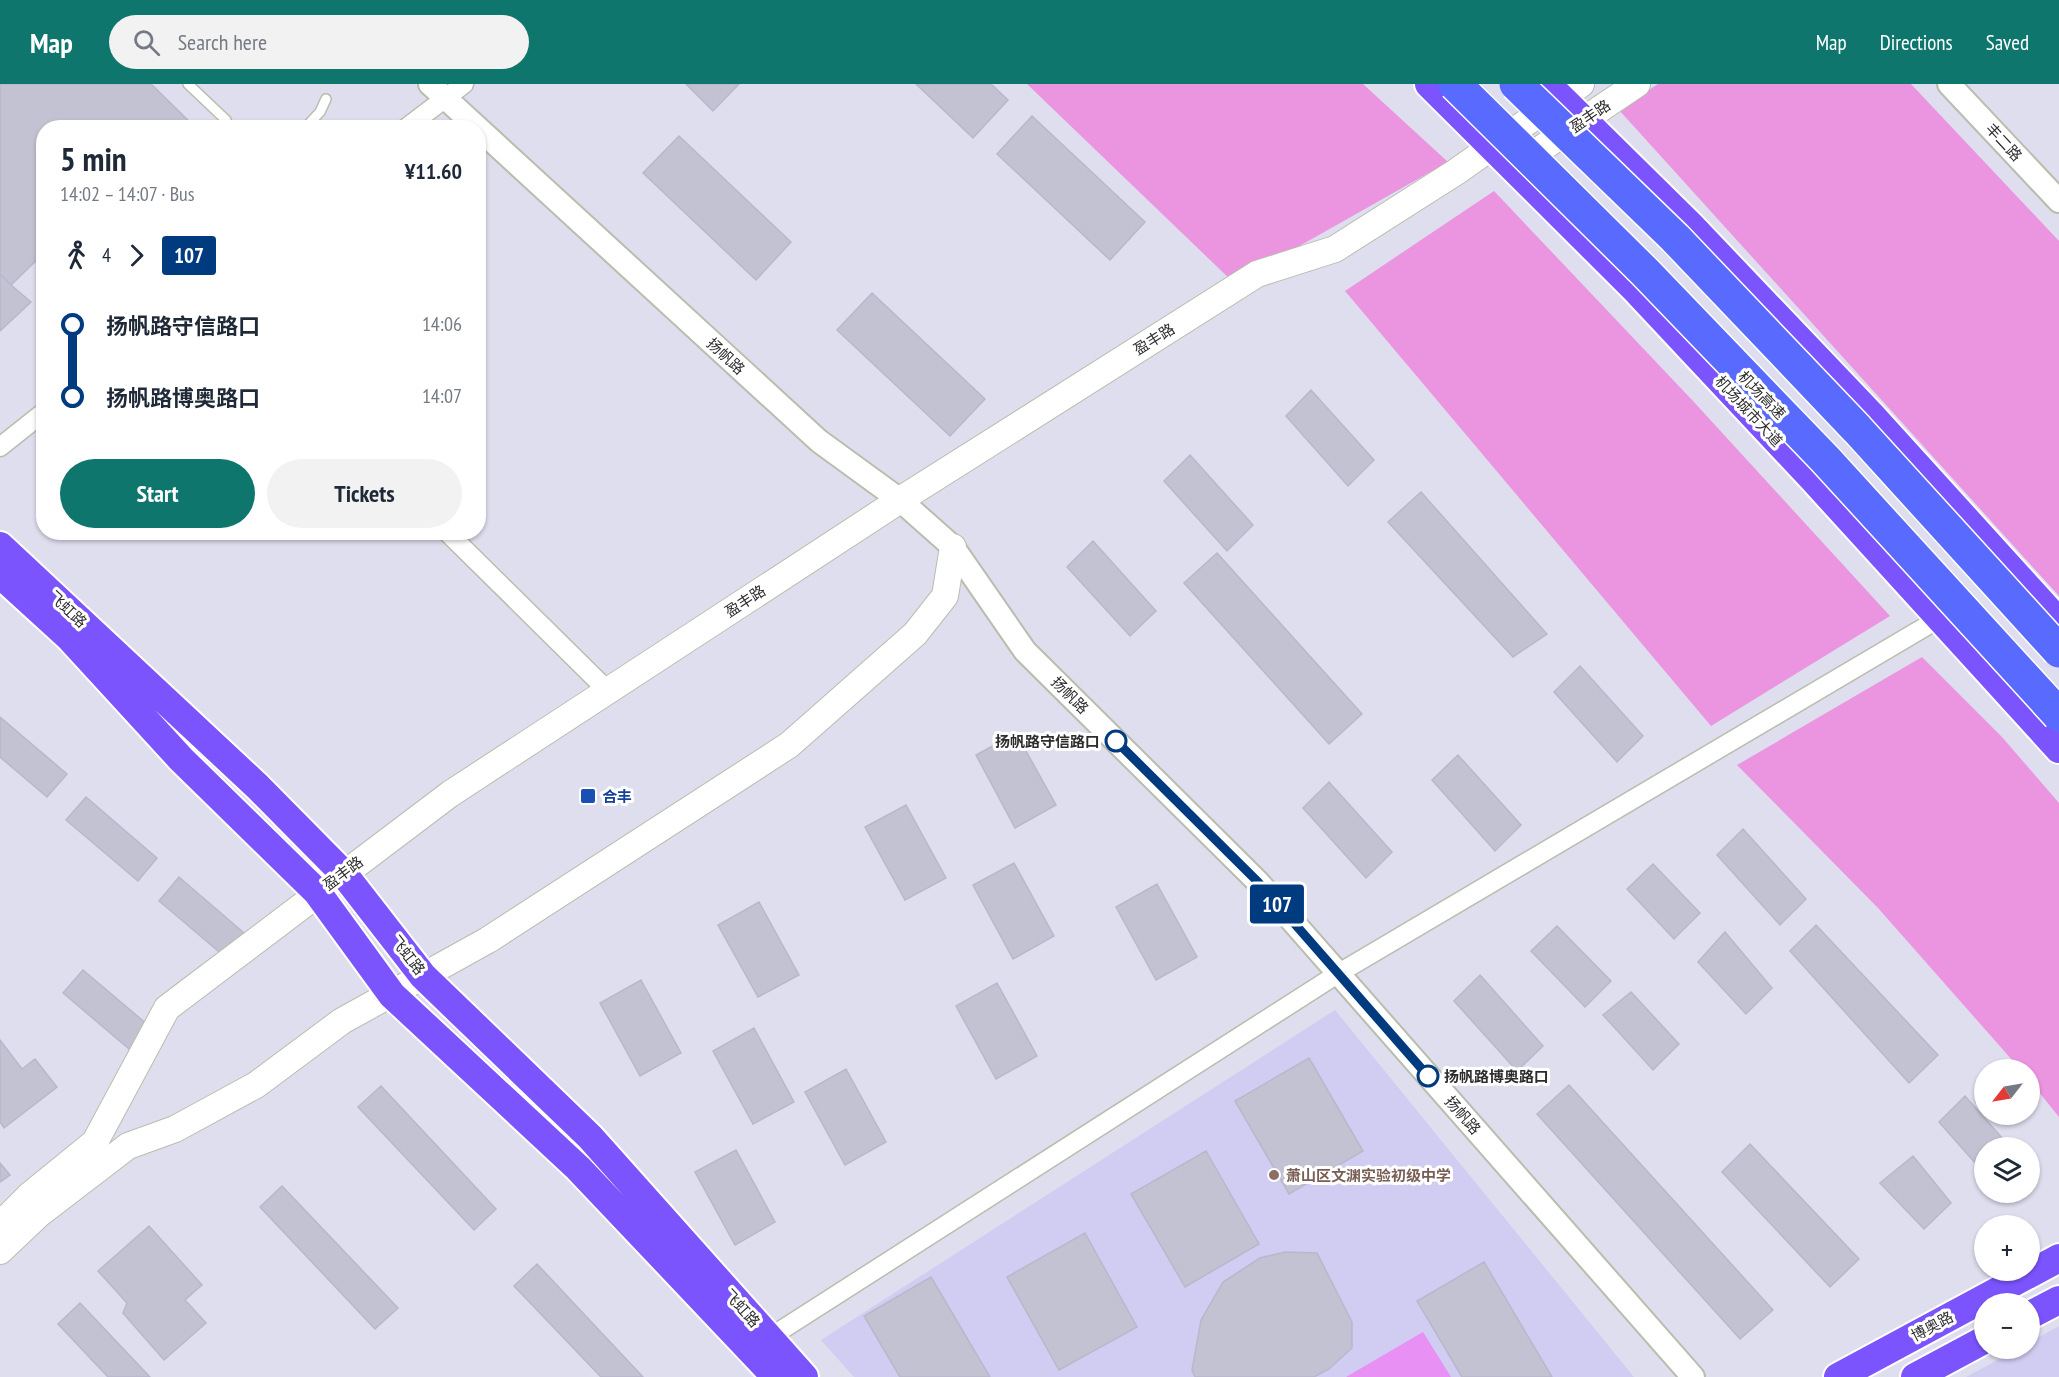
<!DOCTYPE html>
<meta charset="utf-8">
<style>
body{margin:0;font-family:"PT Sans Narrow","Noto Sans SC",sans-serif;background:#f2f2f3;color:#1f2937;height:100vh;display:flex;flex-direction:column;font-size:22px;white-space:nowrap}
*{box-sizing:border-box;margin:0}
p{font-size:20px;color:#747a83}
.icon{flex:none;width:33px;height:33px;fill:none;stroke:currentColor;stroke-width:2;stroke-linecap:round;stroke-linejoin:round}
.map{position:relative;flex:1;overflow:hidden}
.drawer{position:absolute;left:36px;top:36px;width:450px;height:420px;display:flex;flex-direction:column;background:#fff;border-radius:24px;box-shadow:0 2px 4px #0004}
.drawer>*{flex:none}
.badge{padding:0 12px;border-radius:4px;font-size:21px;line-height:39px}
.needle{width:39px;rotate:239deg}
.tools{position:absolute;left:1974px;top:975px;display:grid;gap:12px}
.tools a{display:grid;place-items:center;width:66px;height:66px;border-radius:50%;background:#fff;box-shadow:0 2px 4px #0004;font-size:30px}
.map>.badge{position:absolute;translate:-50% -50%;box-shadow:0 0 0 3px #fff}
.legs{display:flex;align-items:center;gap:9px;height:66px;padding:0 24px;font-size:20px}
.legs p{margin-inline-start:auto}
.headline{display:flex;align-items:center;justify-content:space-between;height:102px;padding:0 24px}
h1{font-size:33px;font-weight:700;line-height:45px}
.button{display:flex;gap:12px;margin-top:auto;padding:12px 24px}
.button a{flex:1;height:69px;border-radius:36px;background:#0f766e;color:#fff;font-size:24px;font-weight:700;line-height:69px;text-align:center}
.button a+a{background:#f2f2f3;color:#1f2937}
ul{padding:0 24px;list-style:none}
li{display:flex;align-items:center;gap:21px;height:72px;font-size:22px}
li i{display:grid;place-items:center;width:9px;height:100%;margin:0 8px;background:currentColor}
li i::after{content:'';width:15px;height:15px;margin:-8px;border:4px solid;border-radius:50%;background:#fff}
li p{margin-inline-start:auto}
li:first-child i{background:linear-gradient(#0000 50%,currentColor 0)}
li:last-child i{background:linear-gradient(currentColor 50%,#0000 0)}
header{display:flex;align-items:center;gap:36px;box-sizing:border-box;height:84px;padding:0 30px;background:#0f766e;color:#fff}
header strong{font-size:28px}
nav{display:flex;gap:33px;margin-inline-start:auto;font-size:21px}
.search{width:420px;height:54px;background:#f2f2f3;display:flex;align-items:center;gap:15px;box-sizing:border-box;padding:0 21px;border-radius:33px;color:#747a83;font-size:22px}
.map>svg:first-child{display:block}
</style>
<header>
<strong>Map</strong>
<div class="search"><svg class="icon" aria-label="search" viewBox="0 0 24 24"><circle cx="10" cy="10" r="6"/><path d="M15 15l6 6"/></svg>Search here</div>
<nav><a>Map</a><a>Directions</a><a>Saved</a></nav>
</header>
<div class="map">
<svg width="2059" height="1293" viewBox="0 0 2059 1293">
<rect width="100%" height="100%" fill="#dfdeef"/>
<path fill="#d1ccf2" d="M1335,926L1634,1293H854L821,1256Z
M2059,1242V1293H1966L2018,1265L2030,1264V1258Z"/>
<path fill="#eb95e0" d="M1027,0H1363L1448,78L1234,199Z
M1658,0H1911L2059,157V512L1619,26Z
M1494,107L1693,317L1890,532L1711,642L1345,207Z
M1922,573L2002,653L2059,719V1033L2030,997V986L2020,985L1878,824L1737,681Z"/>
<path fill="#e890f3" d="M1423,1248L1451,1293H1346Z"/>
<path fill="#c3c2d2" stroke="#b9b7cb" stroke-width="1.5" d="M0,0H151L192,40L188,44H44V169L11,201L31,218L0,247Z
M0,0H151L192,40L188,44H44V169L11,201L0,190Z
M686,0H739L713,27Z
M916,0H991L1008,16L973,54Z
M1032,32L1145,138L1110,176L997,70Z
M679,52L791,158L756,196L643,89Z
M872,209L985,315L950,352L837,246Z
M1311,306L1374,376L1348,402L1286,332Z
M1190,371L1253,441L1227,467L1164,397Z
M1421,408L1547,550L1513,573L1388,438Z
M1093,457L1156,527L1130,552L1067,483Z
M1217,469L1362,630L1329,660L1184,499Z
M1580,582L1643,652L1617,678L1554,608Z
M0,633L67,690L47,713L0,673Z
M1016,649L1056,721L1015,744L976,671Z
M1458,671L1521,741L1495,767L1432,696Z
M1329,698L1392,768L1366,794L1303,724Z
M86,713L157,774L138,797L66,736Z
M906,721L946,794L905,816L865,743Z
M1743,745L1806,815L1780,841L1717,771Z
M1014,779L1054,852L1013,875L973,801Z
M1653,780L1700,829L1674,855L1627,805Z
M179,793L251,855L231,878L159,817Z
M1157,800L1197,873L1156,896L1116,823Z
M759,818L799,891L758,913L718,841Z
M1816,841L1938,971L1909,999L1790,867Z
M1557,842L1611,897L1585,923L1531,867Z
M1725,848L1772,904L1746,930L1698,878Z
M83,886L155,947L135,970L63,909Z
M1480,891L1543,962L1517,987L1454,917Z
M641,896L681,969L640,992L600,919Z
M997,899L1037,972L996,995L956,922Z
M1631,908L1679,960L1653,986L1603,931Z
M754,944L794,1018L753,1040L713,967Z
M0,956L22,985L35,975L57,1003L4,1044L0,1038Z
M1309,974L1363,1067L1289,1110L1235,1017Z
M846,985L886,1058L845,1081L805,1008Z
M1569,1001L1773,1226L1740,1255L1537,1030Z
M381,1002L496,1125L474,1146L358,1023Z
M1965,1012L2011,1064H1984V1089L1939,1038Z
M1750,1060L1859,1175L1830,1203L1722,1088Z
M736,1066L775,1138L735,1161L695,1088Z
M1206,1067L1259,1160L1185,1203L1131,1110Z
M1913,1072L1951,1119L1924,1145L1880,1099Z
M0,1079L10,1091L0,1098Z
M282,1102L398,1224L375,1245L260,1123Z
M149,1142L202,1201L185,1216L206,1239L164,1276L123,1229L127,1219L98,1187Z
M1085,1149L1137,1243L1059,1286L1007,1193Z
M1285,1168L1317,1169L1352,1238V1264L1329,1285L1314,1293H1195L1192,1286L1201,1236L1223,1198L1260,1174Z
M1484,1178L1552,1293H1462L1417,1217Z
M537,1180L643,1293H601L514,1202Z
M931,1193L990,1293H900L864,1232Z
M80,1219L150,1293H108L58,1240Z"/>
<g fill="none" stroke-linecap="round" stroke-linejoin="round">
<g stroke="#b9bdae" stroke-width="12">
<path id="service" d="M188,0L226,36L229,44
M305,44L320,28L326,15"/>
</g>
<g stroke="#b9bdae" stroke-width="21">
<path id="minor" d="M406,44L464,0
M0,363L44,328
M447,448L608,607
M769,1254L1339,889L1940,534"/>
</g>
<g stroke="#b9bdae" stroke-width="26">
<path id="tertiary" d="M430,0L819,357L900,416L953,463L1025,567L1258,798L1693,1293
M1949,0L2059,117"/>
</g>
<g stroke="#b9bdae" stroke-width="28">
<path id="secondary" d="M1514,83L1637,0
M0,1141L31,1110L95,1058L167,924L450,710L900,416L1257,190L1335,165L1456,88L1581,0
M0,1167L38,1131L128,1062L175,1045L256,1001L342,937L488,856L789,661L915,550L945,512L953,463"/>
</g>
<g stroke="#fff" stroke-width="32">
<path id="primary" d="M1429,0L1634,204L1814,396L2059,665
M1547,0L1690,141L1871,331L2059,538
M0,462L258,703L343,789L423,892L590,1053L804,1293
M0,490L70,554L181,675L317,808L392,911L578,1084L776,1293
M2030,1231L2059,1216
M1838,1293L2059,1174
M1915,1293L1984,1256"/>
</g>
<use href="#service" stroke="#fff" stroke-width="9"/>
<use href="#minor" stroke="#fff" stroke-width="18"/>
<use href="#tertiary" stroke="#fff" stroke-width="22"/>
<use href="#secondary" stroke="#fff" stroke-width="26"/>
<use href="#primary" stroke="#7c54fe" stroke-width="28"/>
<g stroke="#fff" stroke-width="36" stroke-linecap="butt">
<path id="motorway-bridge" d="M1455,0L1645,188L1825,375L2059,631
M1516,0L1675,154L1857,345L2059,567"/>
</g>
<use href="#motorway-bridge" stroke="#596aff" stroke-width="33"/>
</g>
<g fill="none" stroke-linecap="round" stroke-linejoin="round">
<g stroke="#fff" stroke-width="14">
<path id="line-1" d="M1116,657L1258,798L1428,992"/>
</g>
<use href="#line-1" stroke="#003b80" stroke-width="9"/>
</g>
<g fill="#fff" stroke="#003b80" stroke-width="3">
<circle cx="1116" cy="657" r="10"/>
<circle cx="1428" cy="992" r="10"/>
</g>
<rect fill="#1a4fb4" stroke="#fff" stroke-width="2" x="580" y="704" width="16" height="16" rx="3"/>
<circle fill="#8d6e63" stroke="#fff" stroke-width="2" cx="1274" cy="1091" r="6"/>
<g text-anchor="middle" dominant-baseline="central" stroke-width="6" stroke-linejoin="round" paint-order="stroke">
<g font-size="15" fill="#2d2d2d" stroke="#fff">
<text transform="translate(1590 32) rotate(-34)">盈丰路</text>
<text transform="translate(2004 58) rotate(47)">丰二路</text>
<text transform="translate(1154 255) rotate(-32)">盈丰路</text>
<text transform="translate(726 272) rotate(43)">扬帆路</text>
<text transform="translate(1762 311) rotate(46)">机场高速</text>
<text transform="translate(1749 327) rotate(47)">机场城市大道</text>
<text transform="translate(745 517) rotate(-33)">盈丰路</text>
<text transform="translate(68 525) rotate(43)">飞虹路</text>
<text transform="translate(1070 611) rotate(45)">扬帆路</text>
<text transform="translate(343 789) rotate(-37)">盈丰路</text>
<text transform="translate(408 871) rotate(52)">飞虹路</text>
<text transform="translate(1463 1031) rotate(49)">扬帆路</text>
<text transform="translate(742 1224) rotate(48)">飞虹路</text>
<text transform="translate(1932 1242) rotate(-28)">博奥路</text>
</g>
<g font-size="15" font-weight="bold" fill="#2d2d2d" stroke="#fff" text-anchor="end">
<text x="1100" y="657">扬帆路守信路口</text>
<text x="1444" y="992" text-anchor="start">扬帆路博奥路口</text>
</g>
<g font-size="15" font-weight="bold" fill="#164399" stroke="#fff" text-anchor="start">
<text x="602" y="712">合丰</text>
</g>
<g font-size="15" font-weight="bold" fill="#785e54" stroke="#fff" text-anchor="start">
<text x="1286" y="1091">萧山区文渊实验初级中学</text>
</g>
</g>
</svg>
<div class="tools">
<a><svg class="needle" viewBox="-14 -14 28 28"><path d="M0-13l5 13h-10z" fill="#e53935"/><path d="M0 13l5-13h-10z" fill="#747a83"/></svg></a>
<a><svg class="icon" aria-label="layers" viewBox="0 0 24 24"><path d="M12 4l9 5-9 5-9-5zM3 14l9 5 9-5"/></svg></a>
<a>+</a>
<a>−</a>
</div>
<b class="badge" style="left:1277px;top:820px;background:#003b80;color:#fff">107</b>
<section class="drawer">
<div class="headline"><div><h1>5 min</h1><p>14:02 – 14:07 · Bus</p></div><b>¥11.60</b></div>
<div class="legs"><svg class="icon" aria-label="walk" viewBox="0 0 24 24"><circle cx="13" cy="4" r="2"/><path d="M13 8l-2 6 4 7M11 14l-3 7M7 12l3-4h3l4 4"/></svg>4<svg class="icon" aria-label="forward" viewBox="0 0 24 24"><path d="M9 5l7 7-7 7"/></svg><b class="badge" style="background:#003b80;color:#fff">107</b></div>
<ul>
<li><i style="color:#003b80"></i><b>扬帆路守信路口</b><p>14:06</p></li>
<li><i style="color:#003b80"></i><b>扬帆路博奥路口</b><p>14:07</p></li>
</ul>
<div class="button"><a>Start</a><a>Tickets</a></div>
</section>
</div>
